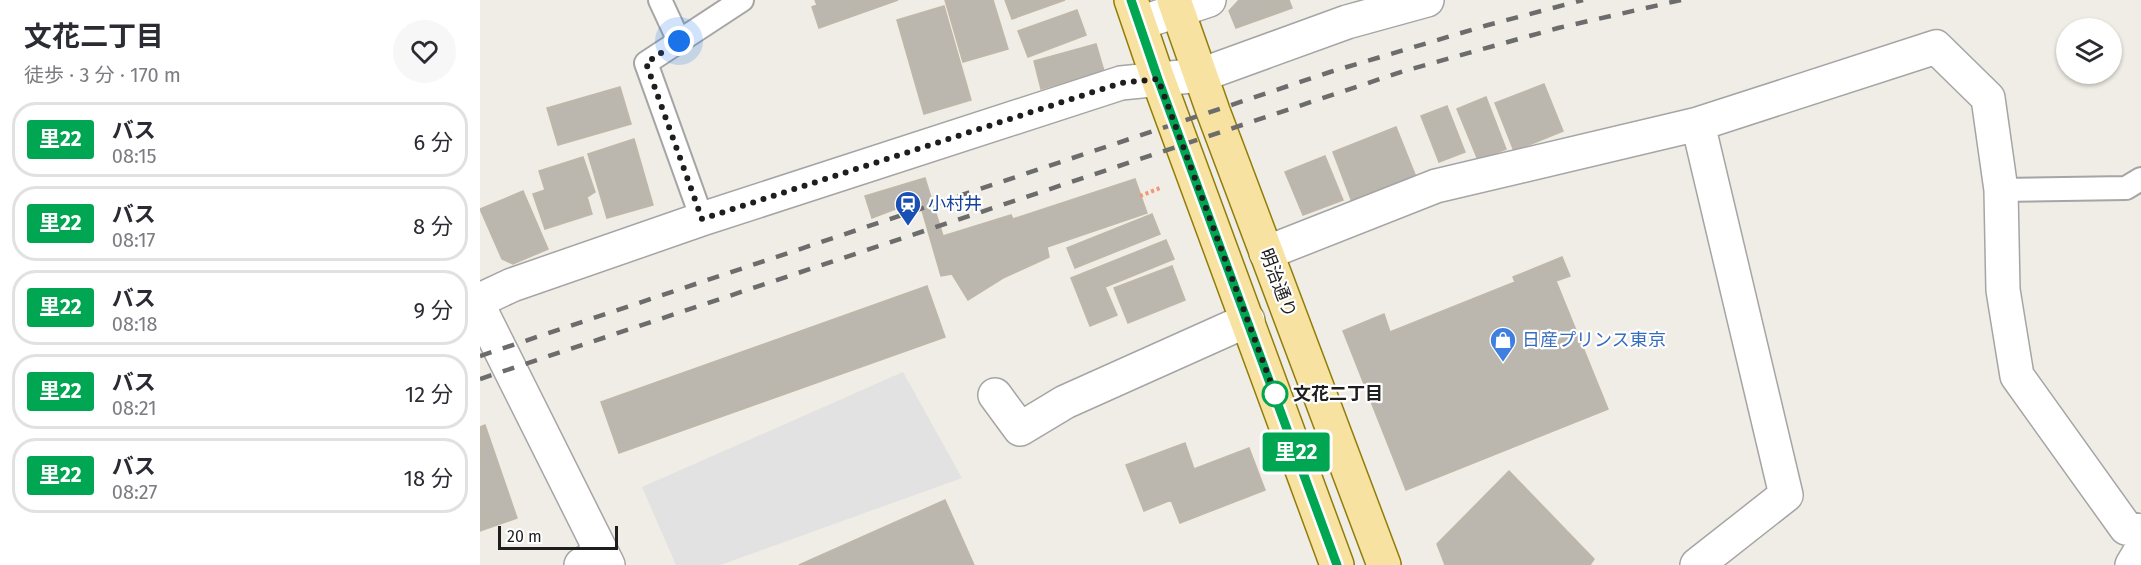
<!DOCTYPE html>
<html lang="ja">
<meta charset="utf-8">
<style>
body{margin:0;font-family:"Fira Sans","Noto Sans JP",sans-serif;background:#f7f7f7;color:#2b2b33;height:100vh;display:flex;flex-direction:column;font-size:22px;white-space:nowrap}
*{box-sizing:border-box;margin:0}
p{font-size:20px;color:#7c7c81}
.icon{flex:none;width:33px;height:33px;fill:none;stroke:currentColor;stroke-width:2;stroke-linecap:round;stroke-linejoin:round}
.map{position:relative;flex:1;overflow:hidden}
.side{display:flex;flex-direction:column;background:#fff;width:480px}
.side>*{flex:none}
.badge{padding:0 12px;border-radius:4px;font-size:21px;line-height:39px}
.tools{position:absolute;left:1576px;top:18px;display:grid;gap:12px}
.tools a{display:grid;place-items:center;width:66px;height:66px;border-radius:50%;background:#fff;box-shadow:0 2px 4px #0004;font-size:30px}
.scale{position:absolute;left:18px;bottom:15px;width:120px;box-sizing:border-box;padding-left:6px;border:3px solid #1e1e1e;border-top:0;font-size:16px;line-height:21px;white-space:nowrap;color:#1e1e1e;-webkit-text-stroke:4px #fff;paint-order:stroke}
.you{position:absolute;width:30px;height:30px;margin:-15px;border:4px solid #fff;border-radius:50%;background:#1a73e8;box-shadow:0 0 0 9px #1a73e833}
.map>.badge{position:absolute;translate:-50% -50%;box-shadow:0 0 0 3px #fff}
.round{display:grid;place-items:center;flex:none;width:63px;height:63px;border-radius:32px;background:#f7f7f7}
.summary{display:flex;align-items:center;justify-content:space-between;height:102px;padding:0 24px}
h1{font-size:28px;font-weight:700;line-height:45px}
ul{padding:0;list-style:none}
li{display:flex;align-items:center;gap:18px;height:75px;margin:0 12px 9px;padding:0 12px;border:3px solid #e1e1e2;border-radius:24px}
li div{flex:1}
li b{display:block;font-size:22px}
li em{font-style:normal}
li .badge{min-width:66px;font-weight:700;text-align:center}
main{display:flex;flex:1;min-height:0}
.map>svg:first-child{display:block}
</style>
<main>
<section class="side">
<div class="summary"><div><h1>文花二丁目</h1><p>徒歩 · 3 分 · 170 m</p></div><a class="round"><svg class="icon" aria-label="heart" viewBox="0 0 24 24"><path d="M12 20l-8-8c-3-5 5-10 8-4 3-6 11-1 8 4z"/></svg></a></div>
<ul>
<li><span class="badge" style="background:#00a651;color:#fff">里22</span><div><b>バス</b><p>08:15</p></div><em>6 分</em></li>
<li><span class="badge" style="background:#00a651;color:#fff">里22</span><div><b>バス</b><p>08:17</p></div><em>8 分</em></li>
<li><span class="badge" style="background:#00a651;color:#fff">里22</span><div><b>バス</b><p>08:18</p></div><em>9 分</em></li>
<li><span class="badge" style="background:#00a651;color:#fff">里22</span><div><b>バス</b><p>08:21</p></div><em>12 分</em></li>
<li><span class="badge" style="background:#00a651;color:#fff">里22</span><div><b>バス</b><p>08:27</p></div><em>18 分</em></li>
</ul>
</section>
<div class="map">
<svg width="1661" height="565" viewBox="0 0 1661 565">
<rect width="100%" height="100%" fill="#efede5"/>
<path fill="#e2e2e2" d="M423,372L482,478L240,565H196L162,487Z"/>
<path fill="#bbb6ae" stroke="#c0b7a8" stroke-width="1.5" d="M335,0H418L339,28L332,7L337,5Z
M465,0H513L528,49L483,62Z
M525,0H585L532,19Z
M759,0H809L812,8L756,28L749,11Z
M464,6L491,100L444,114L417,20Z
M597,10L606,35L548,57L538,31Z
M616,44L624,71L561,89L554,61Z
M1064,84L1083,131L1034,151L1015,103Z
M140,87L151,124L78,145L67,108Z
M1006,97L1026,149L998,160L977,109Z
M967,106L985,152L959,162L941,116Z
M916,127L936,177L872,202L853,152Z
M154,139L173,205L127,218L108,154Z
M845,156L863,200L823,215L805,172Z
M103,157L115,192L107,197L112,214L65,229L53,194L65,190L59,171Z
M445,178L463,236L531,215L533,219L655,179L667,213L567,247L569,257L523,278L488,300L472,274L461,276L439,200L392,218L385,196Z
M43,191L68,249L33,264L22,259L0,209Z
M672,214L680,234L595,268L587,248Z
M686,240L694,259L625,287L637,315L610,326L591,278Z
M1082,257L1090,276L1076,281L1128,409L926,490L863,331L904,314L910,332L1035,282L1033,277Z
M692,266L705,300L648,323L634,288Z
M447,286L465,337L139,453L121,402Z
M5,425L37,518L0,531V427Z
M705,443L714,469L769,448L785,490L700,523L691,500L664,511L646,465Z
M1029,471L1114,559L1110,565H965L957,544Z
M465,500L494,565H319Z"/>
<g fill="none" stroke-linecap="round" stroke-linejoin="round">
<g stroke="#a5a5a5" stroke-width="26">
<path id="service" d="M180,0L199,41
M1521,190L1646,188L1661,179
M222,219L166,63L262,0"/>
</g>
<g stroke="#a5a5a5" stroke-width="36">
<path id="minor" d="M660,23L729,0
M786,253L956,186L1218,124L1456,47L1508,98L1521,190L1523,290L1537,376L1646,528L1661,531
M0,300L32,285L222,219L641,83L721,75L867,22L947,0
M515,395L540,429L585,402L768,320
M101,565L121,553
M1217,565L1306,495L1218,124
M1652,565L1661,550"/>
</g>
<g stroke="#a5a5a5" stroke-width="36">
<path id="tertiary" d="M0,309L128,565"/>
</g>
<g stroke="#917d08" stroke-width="36">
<path id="primary" d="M651,0L678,79L857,565
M694,0L733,111L904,565"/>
</g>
<path stroke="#f29772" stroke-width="4" stroke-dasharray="3 3" stroke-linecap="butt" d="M660,196L680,188"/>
<use href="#service" stroke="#fff" stroke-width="22"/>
<use href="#minor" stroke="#fff" stroke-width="33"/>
<use href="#tertiary" stroke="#fff" stroke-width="33"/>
<use href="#primary" stroke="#f7e2a2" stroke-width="33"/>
<path stroke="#6c6c6c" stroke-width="4.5" stroke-dasharray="12 12" stroke-linecap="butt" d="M0,356L850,72L1008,25L1103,0
M0,379L924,71L1078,28L1201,0"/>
</g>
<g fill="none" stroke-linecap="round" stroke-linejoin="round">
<g stroke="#fff" stroke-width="14">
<path id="line" d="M651,0L678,79L857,565"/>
</g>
<use href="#line" stroke="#00a651" stroke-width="9"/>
<path stroke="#1e1e1e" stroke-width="6" stroke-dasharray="0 10.8" d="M199,41L166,63L222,219L641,83L678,79L795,394"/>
</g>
<defs>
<g id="station-pin" transform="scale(1.35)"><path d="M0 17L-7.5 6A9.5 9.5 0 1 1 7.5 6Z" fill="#1a4fb4" stroke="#fff"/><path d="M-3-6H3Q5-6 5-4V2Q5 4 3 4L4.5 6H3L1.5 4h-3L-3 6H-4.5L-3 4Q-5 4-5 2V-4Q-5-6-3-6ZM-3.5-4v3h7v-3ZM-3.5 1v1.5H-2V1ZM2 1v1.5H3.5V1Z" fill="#fff"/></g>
<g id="shop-pin" transform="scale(1.35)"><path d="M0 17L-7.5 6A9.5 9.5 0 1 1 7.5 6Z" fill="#3f7fe0" stroke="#fff"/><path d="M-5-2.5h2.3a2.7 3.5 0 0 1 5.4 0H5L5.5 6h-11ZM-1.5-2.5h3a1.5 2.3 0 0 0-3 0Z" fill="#fff"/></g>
</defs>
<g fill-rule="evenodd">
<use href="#station-pin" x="428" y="204"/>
<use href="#shop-pin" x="1023" y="340"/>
</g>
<circle fill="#fff" stroke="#00a651" stroke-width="3" cx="795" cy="394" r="12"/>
<g text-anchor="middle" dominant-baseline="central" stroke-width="4.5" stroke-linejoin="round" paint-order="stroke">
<g font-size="18" fill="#164399" stroke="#fff" text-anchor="start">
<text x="448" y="204">小村井</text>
</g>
<g font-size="18" fill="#1e1e1e" stroke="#fff">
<text transform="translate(798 283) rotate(69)">明治通り</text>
</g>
<g font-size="18" fill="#366cbe" stroke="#fff" text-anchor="start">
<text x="1042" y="340">日産プリンス東京</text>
</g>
<g font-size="18" font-weight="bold" fill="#1e1e1e" stroke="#fff" text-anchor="start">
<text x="813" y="394">文花二丁目</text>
</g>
</g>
</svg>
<div class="tools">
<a><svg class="icon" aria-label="layers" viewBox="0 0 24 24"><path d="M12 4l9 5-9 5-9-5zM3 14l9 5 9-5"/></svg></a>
</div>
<div class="scale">20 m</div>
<div class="you" style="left:199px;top:41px"></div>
<b class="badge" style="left:816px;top:452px;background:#00a651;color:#fff">里22</b>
</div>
</main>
